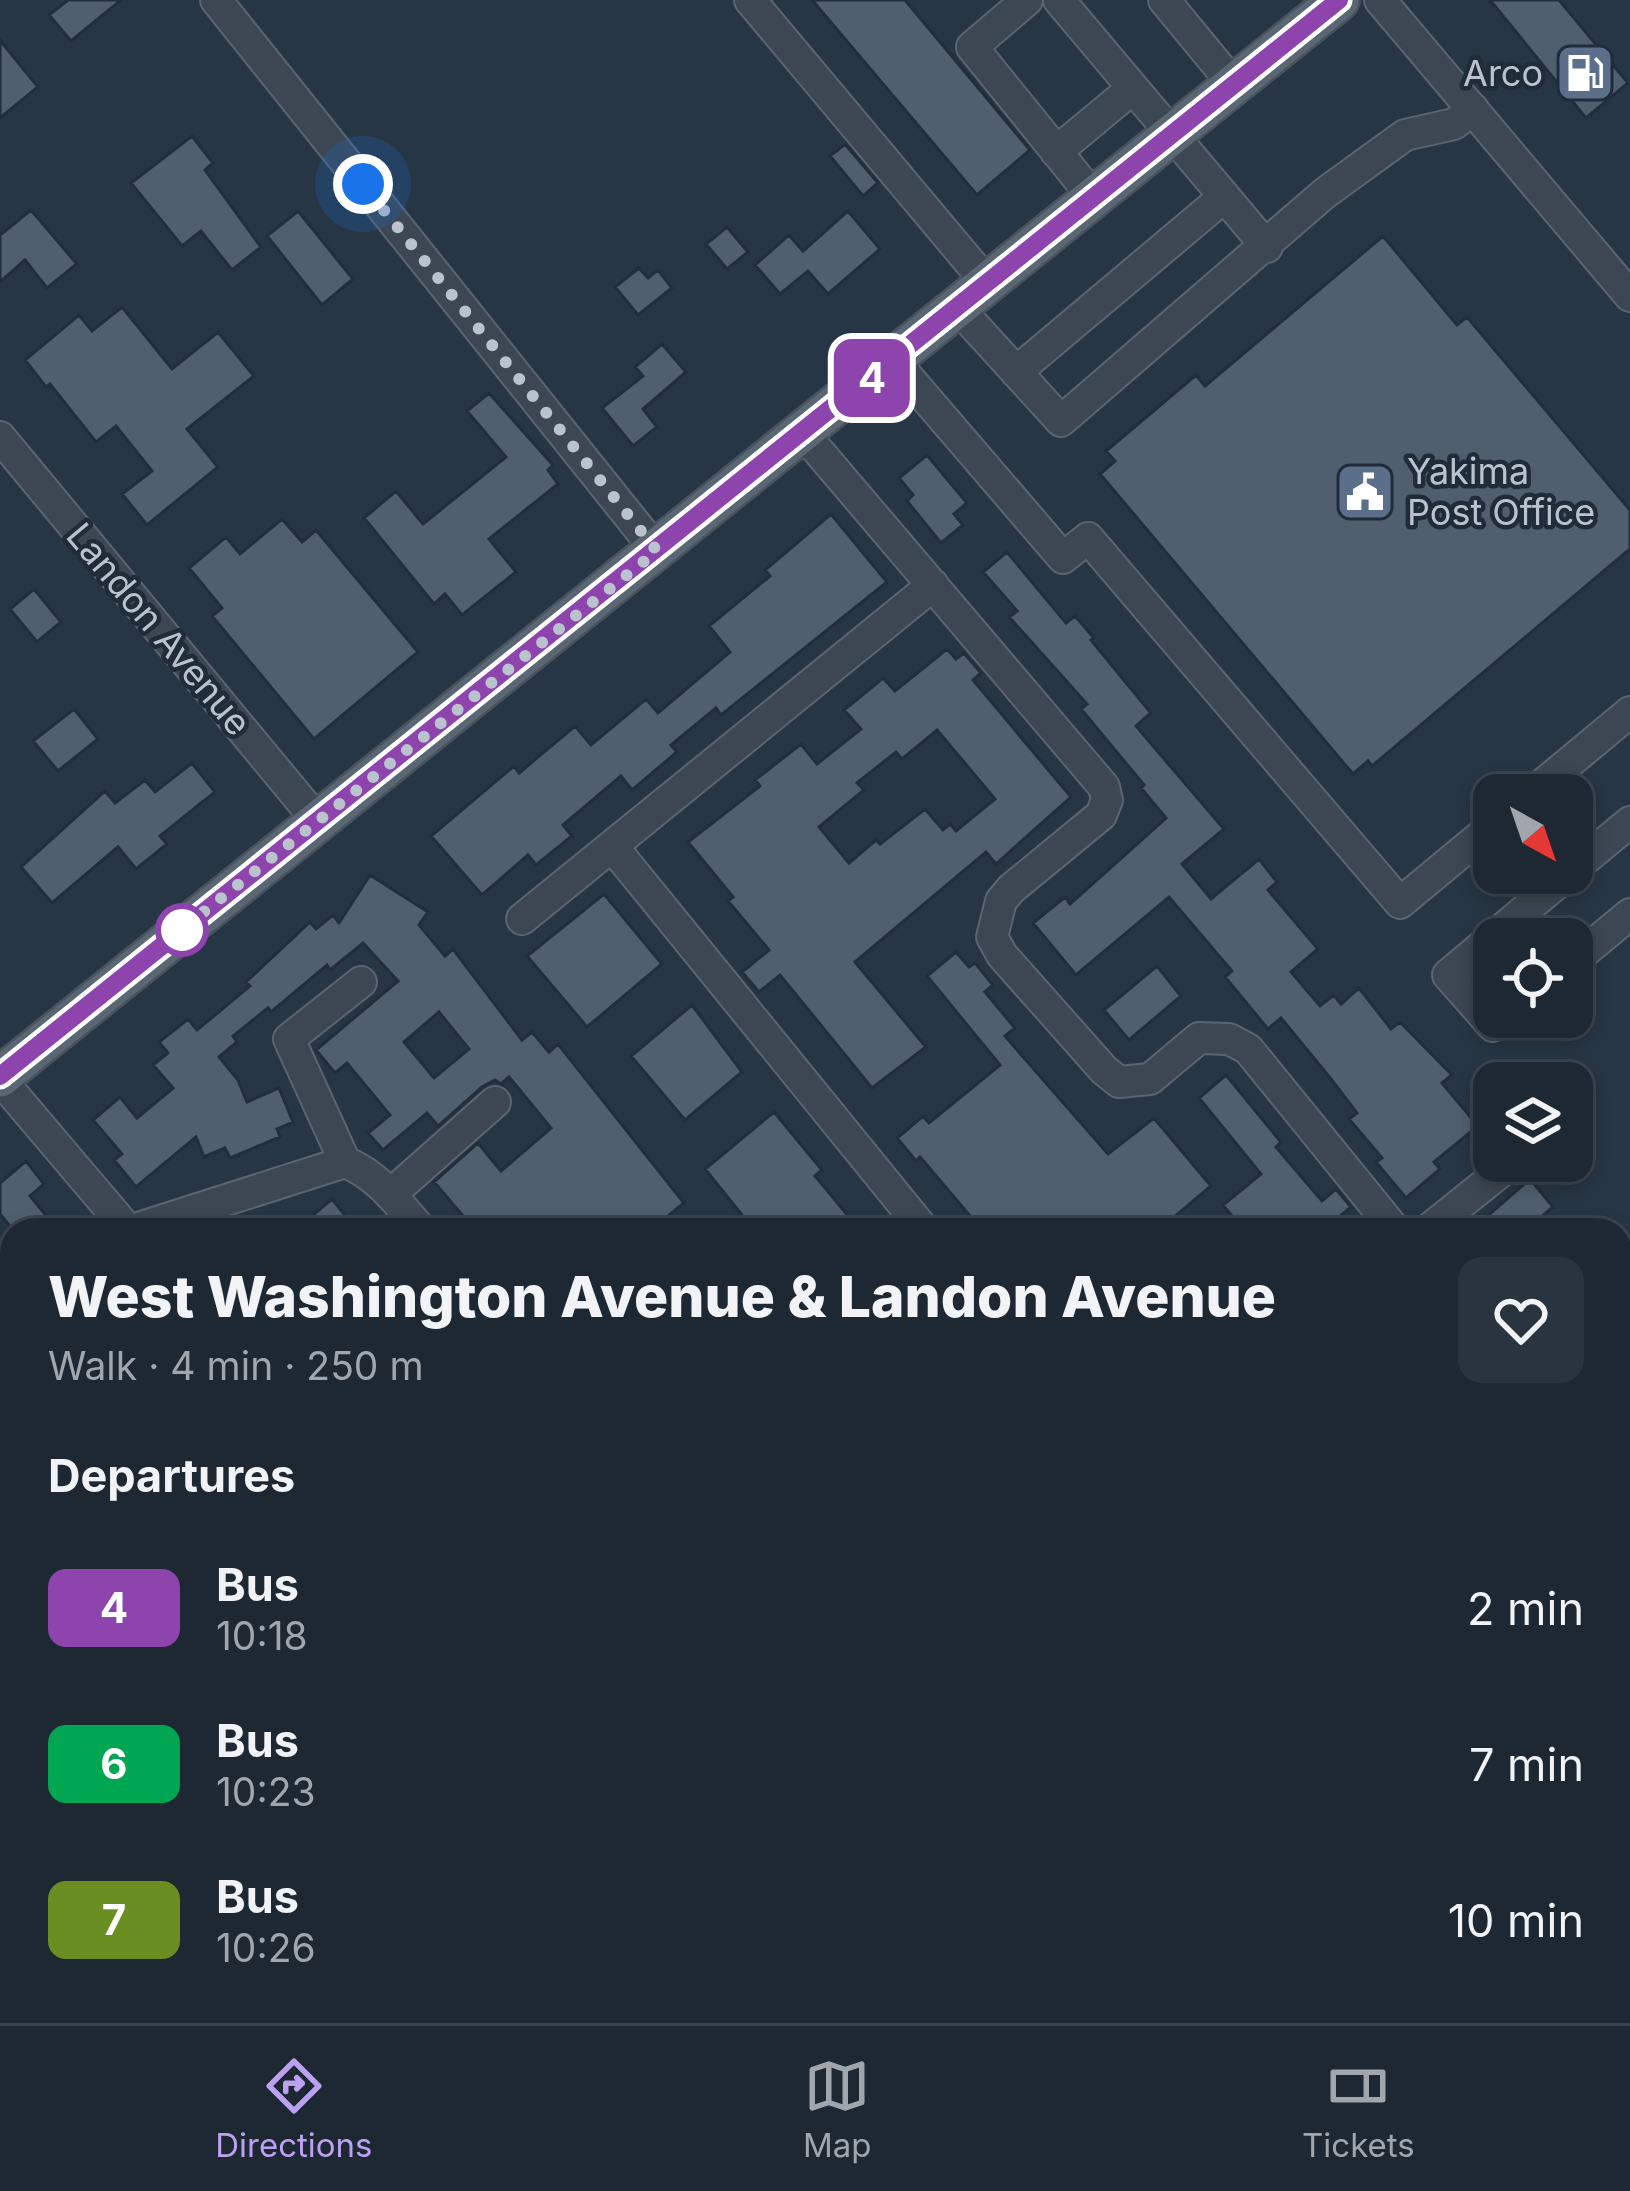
<!DOCTYPE html>
<meta charset="utf-8">
<style>
body{margin:0;font-family:Inter,sans-serif;background:#2a343f;color:#f1f3f6;height:100vh;display:flex;flex-direction:column;font-size:45px;white-space:nowrap}
*{box-sizing:border-box;margin:0}
p{font-size:39px;color:#a0a6ac}
.icon{flex:none;width:66px;height:66px;fill:none;stroke:currentColor;stroke-width:2;stroke-linecap:round;stroke-linejoin:round}
.map{position:relative;flex:1;overflow:hidden}
.details{position:absolute;left:0px;top:1218px;width:1632px;height:807px;display:flex;flex-direction:column;background:#1d2833;border-radius:36px 36px 0 0;box-shadow:0 6px 18px #0003,0 0 0 3px #3b444e}
.details>*{flex:none}
.badge{padding:0 24px;border-radius:18px;font-size:42px;line-height:78px}
.needle{width:78px;rotate:140deg}
.tools{position:absolute;left:1473px;top:774px;display:grid;gap:24px}
.tools a{display:grid;place-items:center;width:120px;height:120px;border-radius:24px;background:#1d2833;box-shadow:0 6px 18px #0003,0 0 0 3px #3b444e;font-size:60px}
.you{position:absolute;width:60px;height:60px;margin:-30px;border:9px solid #fff;border-radius:50%;background:#1a73e8;box-shadow:0 0 0 18px #1a73e833}
.map>.badge{position:absolute;translate:-50% -50%;box-shadow:0 0 0 6px #fff}
h2{padding:0 48px;font-size:45px;line-height:108px}
.round{display:grid;place-items:center;flex:none;width:126px;height:126px;border-radius:24px;background:#2a343f}
.headline{display:flex;align-items:center;justify-content:space-between;height:204px;padding:0 48px}
h1{font-size:57px;font-weight:800;line-height:90px}
ul{padding:0;list-style:none}
li{display:flex;align-items:center;gap:36px;height:156px;padding:0 48px}
li div{flex:1}
li b{display:block;font-size:45px}
li em{font-style:normal}
li .badge{min-width:132px;font-weight:700;text-align:center}
.tabs{display:flex;justify-content:space-around;align-items:center;height:168px;border-top:3px solid #3b444e;background:#1d2833;font-size:33px;color:#a0a6ac}
.tabs a{display:grid;justify-items:center;gap:6px}
.tabs .active{color:#bca0f2}
.map>svg:first-child{display:block}
</style>
<div class="map">
<svg width="1630" height="2023" viewBox="0 0 1630 2023">
<rect width="100%" height="100%" fill="#273644"/>
<path fill="#505f6e" stroke="#222e3b" stroke-width="3" fill-rule="evenodd" d="M68,0H121L71,41L49,15Z
M812,0H905L1030,150L977,195Z
M1490,0H1559L1628,83L1586,118Z
M0,40L38,87L0,118Z
M192,136L213,163L205,170L261,247L232,270L201,231L182,246L131,183Z
M845,144L878,183L863,196L830,156Z
M31,210L77,264L47,288L25,260L0,282V235Z
M298,211L353,279L322,305L267,236Z
M848,211L880,249L828,294L808,271L780,294L755,265L789,235L803,251Z
M727,227L748,252L727,269L706,244Z
M1383,236L1457,325L1467,317L1630,510V549L1372,766L1368,761L1353,774L1100,474L1115,461L1106,451L1196,375L1205,386Z
M639,268L648,278L658,270L672,288L638,315L615,287Z
M122,307L172,369L218,332L254,376L187,429L218,467L147,525L122,494L152,471L116,426L96,442L50,384L46,387L25,360L79,315L92,331Z
M662,344L686,372L643,409L657,427L633,446L602,408L643,376L635,367Z
M489,393L553,465L548,470L558,484L489,539L516,572L462,615L445,594L434,604L364,518L396,491L423,524L506,457L467,411Z
M927,455L967,503L954,514L963,525L941,543L907,501L913,495L899,478Z
M831,514L887,582L721,715L716,708L671,745L677,752L632,790L621,776L563,825L572,836L536,865L528,855L482,895L431,836L514,766L519,773L575,726L591,745L646,699L658,713L730,652L709,626L770,576L765,570Z
M282,519L302,542L316,530L418,652L314,739L212,616L222,608L189,568L226,537L240,554Z
M1007,552L1066,623L1075,616L1094,638L1091,640L1151,713L1136,726L1224,829L1182,864L1211,899L1259,859L1277,882L1268,890L1318,949L1291,972L1320,1006L1334,995L1341,1004L1359,988L1391,1029L1400,1022L1452,1075L1442,1083L1478,1126L1434,1162L1440,1169L1406,1198L1376,1162L1382,1158L1349,1119L1357,1113L1331,1079L1281,1018L1268,1029L1225,977L1232,971L1169,897L1076,975L1033,923L1065,897L1070,904L1166,818L1141,788L1144,785L1081,709L1087,704L1009,617L1017,611L983,572Z
M34,589L61,622L37,642L10,609Z
M947,649L956,659L964,653L981,673L973,680L1071,797L996,864L986,852L855,962L926,1047L872,1088L780,975L759,992L742,972L769,950L728,901L733,897L688,842L760,786L755,780L801,744L817,764L861,729L844,710L883,678L895,691ZM937,730L995,799L956,831L950,824L943,830L925,809L880,844L876,840L849,863L819,827L864,790L857,783L896,752L902,759Z
M74,709L98,739L58,771L33,741Z
M192,763L215,792L160,836L167,844L136,869L118,847L52,903L21,867L105,791L115,803L145,780L155,792Z
M370,875L428,912L419,925L445,956L453,949L522,1040L532,1032L549,1052L558,1044L684,1203L651,1230H475L434,1182L478,1143L501,1171L551,1128L509,1077L501,1084L495,1080L482,1087L438,1126L427,1113L383,1150L368,1133L390,1115L347,1063L335,1073L316,1050L398,981L363,943L330,970L327,965L271,1012L268,1008L233,1036L237,1042L219,1057L238,1080L247,1102L279,1088L293,1122L277,1129L280,1137L230,1158L225,1148L204,1157L196,1137L136,1187L114,1160L122,1154L93,1120L120,1097L137,1118L173,1088L153,1065L168,1053L159,1042L188,1019L197,1030L250,986L246,982L310,922L316,929L333,915L339,923ZM439,1012L469,1049L434,1078L404,1042Z
M604,894L662,964L587,1027L527,956Z
M956,952L969,967L975,963L993,985L985,992L1015,1028L1005,1036L1108,1154L1154,1118L1211,1186L1159,1230H982L920,1157L916,1161L897,1138L923,1116L929,1123L1000,1065L927,976Z
M1157,966L1181,996L1129,1040L1104,1010Z
M692,1005L742,1072L685,1120L631,1056Z
M1226,1075L1281,1142L1276,1147L1322,1201L1336,1189L1351,1207L1324,1230H1243L1223,1205L1261,1174L1199,1098Z
M774,1112L822,1170L815,1176L860,1230H754L705,1169Z
M26,1161L44,1184L30,1196L58,1230H13L0,1214V1183Z
M1530,1179L1553,1207L1526,1230H1471Z
M332,1199L357,1230H295Z"/>
<g fill="none" stroke-linecap="round" stroke-linejoin="round">
<g stroke="#5a6570" stroke-width="34">
<path id="minor" d="M216,0L657,551
M750,0L988,284
M1027,0L972,47L1094,198
M1059,0L1267,247
M1164,0L1234,85
M1380,0L1630,296
M1056,152L1133,88
M958,308L1061,421L1325,193L1405,135L1454,124L1473,109
M894,361L1063,558L1088,538L1400,903L1494,825
M1016,372L1224,197
M803,433L1104,787L1107,800L1101,815L1011,889L1001,901L992,937L1002,955L1104,1070L1119,1082L1150,1079L1199,1038L1229,1039L1248,1049L1395,1230
M0,437L317,820
M1530,795L1630,712
M612,846L924,1230
M1572,870L1630,822
M522,919L933,585
M1572,962L1630,914
M1505,1017L1493,1026L1448,975L1569,873
M0,1079L128,1230
M345,1162L289,1039L361,982
M391,1194L495,1102
M132,1230L345,1162C378,1175 399,1204 421,1230
M1428,1230L1514,1161
M1620,1340L1630,1342
M0,1405L12,1412
M0,1590L12,1580
M1063,2013L1071,2023
M318,2023L330,2013
M512,2023L524,2013
M982,2023L994,2013
M1173,2023L1186,2013"/>
</g>
<g stroke="#48535f" stroke-width="44">
<path id="major" d="M0,1077L1339,0"/>
</g>
<path stroke="#486061" stroke-width="6" stroke-dasharray="9 9" stroke-linecap="butt" d="M1620,1685L1630,1684"/>
<use href="#minor" stroke="#3c4753" stroke-width="30"/>
<use href="#major" stroke="#5a6773" stroke-width="39"/>
</g>
<g fill="none" stroke-linecap="round" stroke-linejoin="round">
<g stroke="#fff" stroke-width="27">
<path id="line" d="M0,1076L1339,0"/>
</g>
<use href="#line" stroke="#8e44ad" stroke-width="18"/>
<path stroke="#b9c2cd" stroke-width="12" stroke-dasharray="0 21.6" d="M182,930L176,934L657,551L363,184"/>
</g>
<defs>
<g id="fuel-square" transform="scale(3)"><rect x="-9" y="-9" width="18" height="18" rx="4" fill="#5c6f8a" stroke="#202c39"/><path d="M-5.5-6h7V0h2V4h1.3V-2.5L3-4.5l.8-.8L6-3V5H2.5V1h-1V6h-7ZM-4.2-4.7v3.2H.2V-4.7Z" fill="#fff"/></g>
<g id="civic-square" transform="scale(3)"><rect x="-9" y="-9" width="18" height="18" rx="4" fill="#5c6f8a" stroke="#202c39"/><path d="M-.6-6.5H3V-4.5H.6V-3L4-1V1h2V6H-6V1h2V-1L-.6-3ZM-1.2 2.5V6h2.4V2.5Z" fill="#fff"/></g>
</defs>
<g fill-rule="evenodd">
<use href="#fuel-square" x="1585" y="73"/>
<use href="#civic-square" x="1365" y="492"/>
</g>
<circle fill="#fff" stroke="#8e44ad" stroke-width="6" cx="182" cy="930" r="24"/>
<g text-anchor="middle" dominant-baseline="central" stroke-width="9" stroke-linejoin="round" paint-order="stroke">
<g font-size="36" fill="#b9c2cd" stroke="#202c39" text-anchor="end">
<text x="1543" y="73">Arco</text>
<text x="1407" y="471" text-anchor="start">Yakima<tspan x="1407" dy="41">Post Office</tspan></text>
</g>
<g font-size="36" fill="#b9c2cd" stroke="#202c39">
<text transform="translate(159 629) rotate(50)">Landon Avenue</text>
</g>
</g>
</svg>
<div class="tools">
<a><svg class="needle" viewBox="-14 -14 28 28"><path d="M0-13l5 13h-10z" fill="#e53935"/><path d="M0 13l5-13h-10z" fill="#a0a6ac"/></svg></a>
<a><svg class="icon" aria-label="locate" viewBox="0 0 24 24"><circle cx="12" cy="12" r="6"/><path d="M12 2v4M12 18v4M2 12h4M18 12h4"/></svg></a>
<a><svg class="icon" aria-label="layers" viewBox="0 0 24 24"><path d="M12 4l9 5-9 5-9-5zM3 14l9 5 9-5"/></svg></a>
</div>
<div class="you" style="left:363px;top:184px"></div>
<b class="badge" style="left:872px;top:378px;background:#8e44ad;color:#fff">4</b>
<section class="details">
<div class="headline"><div><h1>West Washington Avenue &amp; Landon Avenue</h1><p>Walk · 4 min · 250 m</p></div><a class="round"><svg class="icon" aria-label="heart" viewBox="0 0 24 24"><path d="M12 20l-8-8c-3-5 5-10 8-4 3-6 11-1 8 4z"/></svg></a></div>
<h2>Departures</h2>
<ul>
<li><span class="badge" style="background:#8e44ad;color:#fff">4</span><div><b>Bus</b><p>10:18</p></div><em>2 min</em></li>
<li><span class="badge" style="background:#00a651;color:#fff">6</span><div><b>Bus</b><p>10:23</p></div><em>7 min</em></li>
<li><span class="badge" style="background:#6b8e23;color:#fff">7</span><div><b>Bus</b><p>10:26</p></div><em>10 min</em></li>
</ul>
</section>
</div>
<nav class="tabs">
<a class="active"><svg class="icon" aria-label="directions" viewBox="0 0 24 24"><path d="M12 3l9 9-9 9-9-9zM9 14v-3h6M13 9l2 2-2 2"/></svg>Directions</a>
<a><svg class="icon" aria-label="map" viewBox="0 0 24 24"><path d="M3 6l6-2 6 2 6-2v14l-6 2-6-2-6 2zM9 4v14M15 6v14"/></svg>Map</a>
<a><svg class="icon" aria-label="tickets" viewBox="0 0 24 24"><path d="M3 7h18v10H3zM15 7v10"/></svg>Tickets</a>
</nav>
